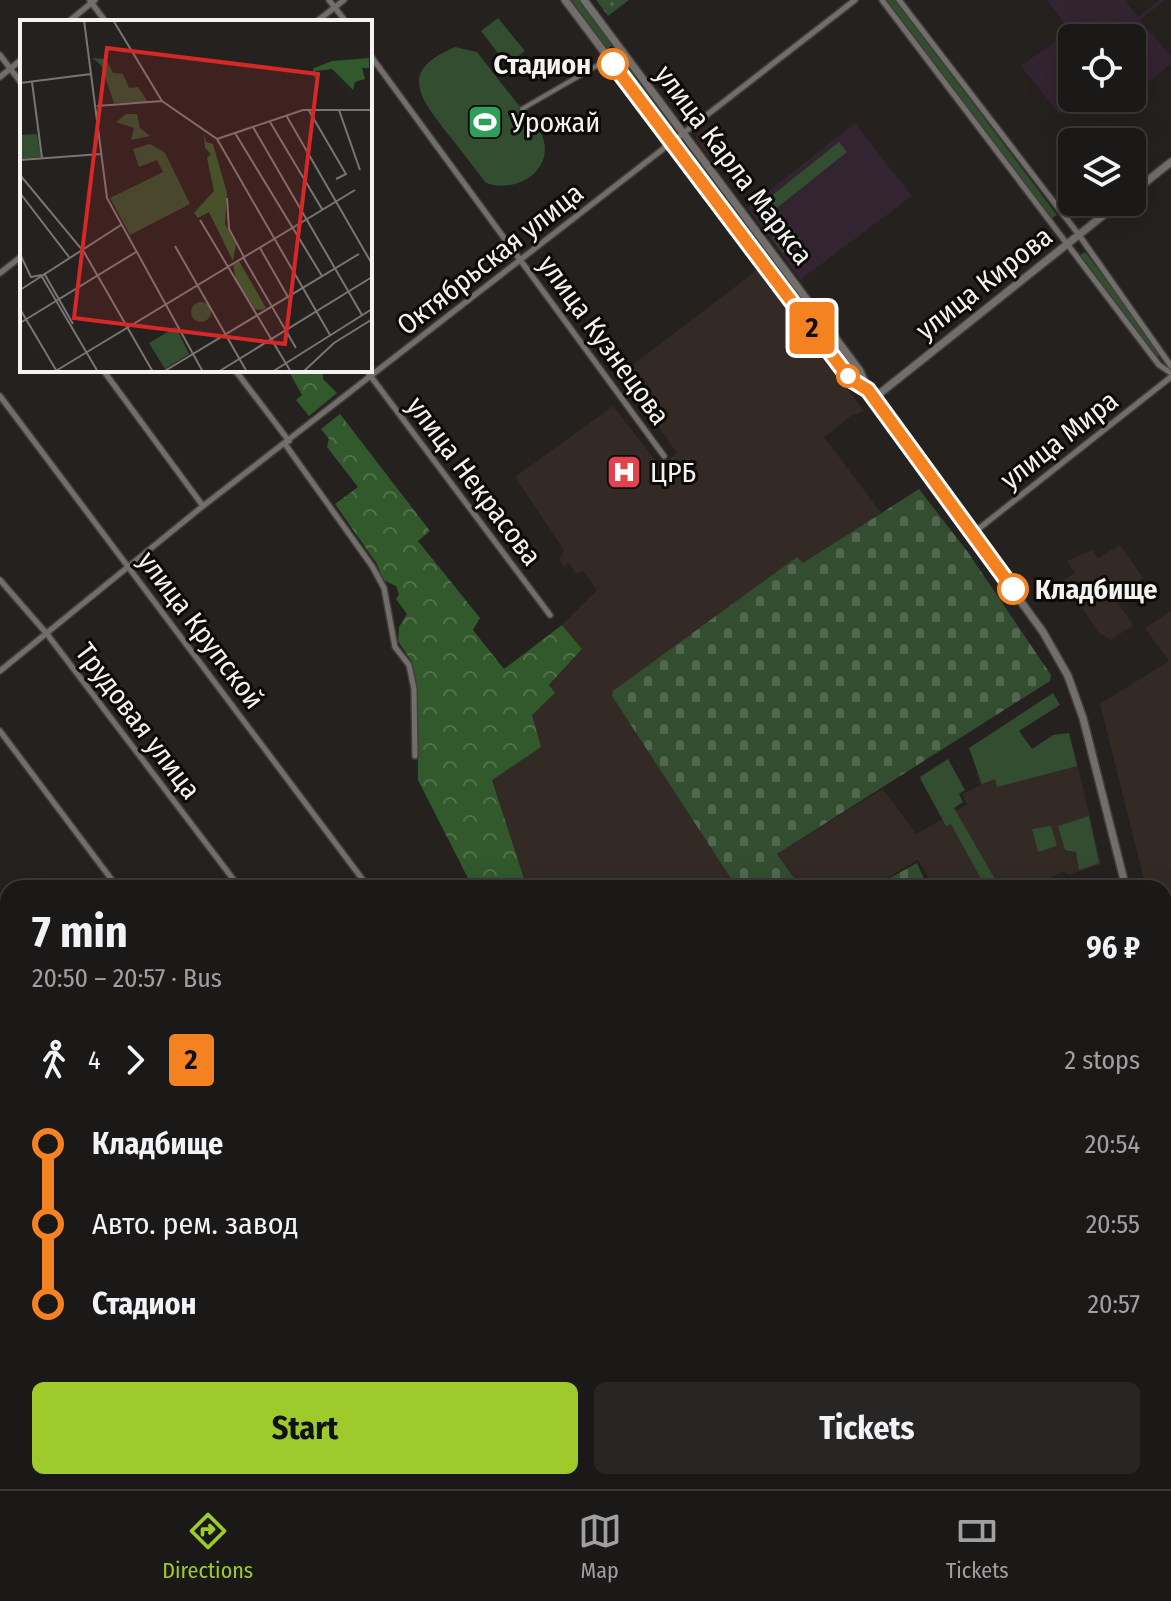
<!DOCTYPE html>
<meta charset="utf-8">
<style>
body{margin:0;font-family:"Fira Sans Condensed",sans-serif;background:#282624;color:#f1f3f6;height:100vh;display:flex;flex-direction:column;font-size:30px;white-space:nowrap}
*{box-sizing:border-box;margin:0}
p{font-size:26px;color:#a0a0a1}
.icon{flex:none;width:44px;height:44px;fill:none;stroke:currentColor;stroke-width:2;stroke-linecap:round;stroke-linejoin:round}
.map{position:relative;flex:1;overflow:hidden}
.sheet{position:absolute;left:0px;top:880px;width:1172px;height:610px;display:flex;flex-direction:column;background:#1b1917;border-radius:24px 24px 0 0;box-shadow:0 8px 32px #0002,0 0 0 2px #393836}
.sheet>*{flex:none}
.badge{padding:0 16px;border-radius:6px;font-size:28px;line-height:52px}
.tools{position:absolute;left:1058px;top:24px;display:grid;gap:16px}
.tools a{display:grid;place-items:center;width:88px;height:88px;border-radius:12px;background:#1b1917;box-shadow:0 8px 32px #0002,0 0 0 2px #393836;font-size:40px}
.map>.badge{position:absolute;translate:-50% -50%;box-shadow:0 0 0 4px #fff}
.legs{display:flex;align-items:center;gap:12px;height:88px;padding:0 32px;font-size:26px}
.legs p{margin-inline-start:auto}
.overview{display:flex;align-items:center;justify-content:space-between;height:136px;padding:0 32px}
h1{font-size:44px;font-weight:700;line-height:60px}
.primary-button{display:flex;gap:16px;margin-top:auto;padding:16px 32px}
.primary-button a{flex:1;height:92px;border-radius:12px;background:#9fca2c;color:#111;font-size:32px;font-weight:700;line-height:92px;text-align:center}
.primary-button a+a{background:#282624;color:#f1f3f6}
ul{padding:0 32px;list-style:none}
li{display:flex;align-items:center;gap:28px;height:80px;font-size:30px}
li i{display:grid;place-items:center;width:12px;height:100%;margin:0 10px;background:currentColor}
li i::after{content:'';width:20px;height:20px;margin:-10px;border:6px solid;border-radius:50%;background:#1b1917}
li p{margin-inline-start:auto}
li:first-child i{background:linear-gradient(#0000 50%,currentColor 0)}
li:last-child i{background:linear-gradient(currentColor 50%,#0000 0)}
.tab-bar{display:flex;justify-content:space-around;align-items:center;height:112px;border-top:2px solid #393836;background:#1b1917;font-size:22px;color:#a0a0a1}
.tab-bar a{display:grid;justify-items:center;gap:4px}
.tab-bar .active{color:#9fca2c}
.map>svg:first-child{display:block}
</style>
<div class="map">
<svg width="1171" height="1489" viewBox="0 0 1171 1489">
<defs>
<pattern id="forest-crowns" width="20" height="18" patternUnits="userSpaceOnUse" patternTransform="scale(2)"><rect width="20" height="18" fill="#31592c"/><path d="M2 6a3 3 0 1 1 6 0M12 15a3 3 0 1 1 6 0" fill="none" stroke="#4f714b"/></pattern>
<pattern id="cemetery-stones" width="16" height="16" patternUnits="userSpaceOnUse" patternTransform="scale(2)"><rect width="16" height="16" fill="#334d30"/><path d="M2 7V4a2 2 0 0 1 4 0v3zM10 15v-3a2 2 0 0 1 4 0v3z" fill="#51674e"/></pattern>
<pattern id="park-dots" width="8" height="8" patternUnits="userSpaceOnUse" patternTransform="scale(2)"><rect width="8" height="8" fill="#334d30"/><path d="M2 2h.1M6 6h.1" fill="none" stroke="#51674e" stroke-width="1.8" stroke-linecap="round"/></pattern>
</defs>
<rect width="100%" height="100%" fill="#24211f"/>
<path fill="#35232a" d="M709,124L724,144L708,157L696,140L697,133Z"/>
<path fill="#332a25" d="M757,270L864,411L851,416L824,437L881,513L803,563L797,557L612,696L734,884L724,888H527L492,780L540,747L532,715L555,693L549,686L582,649L562,625L597,590L583,571L576,574L569,563L563,566L559,559L564,550L515,477L613,406L660,466L677,453L621,374Z
M1120,545L1143,578L1115,599L1133,625L1111,640L1099,633L1063,580L1075,573L1067,561L1092,550L1098,558Z
M1171,611V892L1164,893V888H1146L1100,704L1169,661L1145,628Z
M1073,746L1101,864L1069,875L1063,871L1034,888H935L918,860L870,888H801L777,854L883,789L916,834L967,805L962,794L981,785L976,773Z"/>
<path fill="#322430" d="M1047,0H1125L1138,17L1159,0H1165L1140,20L1171,56V64L1132,95V38H1072V98H1080L1059,114L1021,66L1069,31Z
M1092,98H1128L1106,116Z
M855,123L912,196L800,280L747,208Z"/>
<path fill="#334d30" d="M571,0H580L613,44L607,49Z
M886,0H895L1057,215L1051,219Z
M498,18L525,51L507,65L481,31Z
M455,47L477,52L542,135C556,170 516,194 486,183C473,166 460,149 447,133C419,96 398,71 455,47Z
M620,52L674,126L668,131L613,57Z
M839,142L847,152L773,211L765,201Z
M693,152L847,359L843,362L687,156Z
M790,225L801,240L783,253L772,238Z
M1085,252L1161,353L1157,357L1080,255Z
M1053,693L1060,705L1019,731L1032,749L1053,735L1069,733L1077,766L997,787L995,779L982,784L969,748Z
M948,759L965,790L959,794L963,802L954,808L1000,888H986L951,824L946,826L921,780L920,777Z
M1089,816L1099,863L1079,870L1076,852L1065,850L1058,826Z
M1051,826L1057,846L1038,852L1032,829Z
M1164,1347L1171,1359V1433L1164,1426Z"/>
<path fill="url(#forest-crowns)" d="M288,370H323V379L337,393L309,416L296,400L302,395Z
M340,414L430,531L418,541L480,618L473,630L504,669L562,625L582,649L549,685L555,693L532,715L541,747L492,780L527,888H473L418,780L417,689L412,662L398,641L399,627L407,614L396,599L399,594L396,586L383,580L377,564L335,504L358,487L327,447L329,439L321,429Z"/>
<path fill="url(#cemetery-stones)" d="M919,489L967,551L1051,675L1050,681L777,854L801,888H737L612,696L613,691L797,557L803,563Z
M917,863L928,888H872Z"/>
<path fill="url(#park-dots)" d="M596,0H629L608,16Z"/>
<g fill="none" stroke-linecap="round" stroke-linejoin="round">
<g stroke="#413e3c" stroke-width="7">
<path id="pedestrian" d="M522,109L598,65L607,56"/>
</g>
<g stroke="#413e3c" stroke-width="8">
<path id="minor" d="M329,0L346,22
M882,0L1159,365L1171,373
M899,0L1079,235L1171,366
M90,1L106,22
M68,22L95,0
M316,22L344,0
M0,55L22,84
M370,55L664,456
M0,77L22,59
M0,273L22,256
M103,370L203,506
M235,370L289,441
M366,370L550,615
M0,396L369,888
M285,444L372,566L384,588L395,647L409,665L414,689L415,756
M972,534L1171,377
M0,580L47,634L240,888
M0,671L203,506L855,0
M0,731L118,888
M0,897L8,907
M1164,904L1171,903
M0,1050L8,1061
M1164,1172L1171,1170
M0,1247L8,1257
M0,1297L8,1296
M1029,1482L1035,1489"/>
</g>
<g stroke="#413e3c" stroke-width="10">
<path id="secondary" d="M565,0L850,379L867,389
M584,0L860,371L868,390L1043,632L1068,676L1083,718L1126,888
M1132,193L1171,162
M874,398L1120,202
M1164,1035L1171,1063"/>
</g>
<use href="#pedestrian" stroke="#726e6b" stroke-width="4"/>
<use href="#minor" stroke="#726e6b" stroke-width="5"/>
<use href="#secondary" stroke="#726e6b" stroke-width="7"/>
</g>
<g fill="none" stroke-linecap="round" stroke-linejoin="round">
<g stroke="#fff" stroke-width="18">
<path id="line-1" d="M613,64L850,379L868,390L1013,589"/>
</g>
<use href="#line-1" stroke="#f58220" stroke-width="12"/>
</g>
<defs>
<g id="stadium-square" transform="scale(1.8)"><rect x="-9" y="-9" width="18" height="18" rx="4" fill="#2e9e5b" stroke="#0c0b0a"/><path d="M0-5a6.5 5 0 1 0 0 10a6.5 5 0 1 0 0-10ZM-3.5-1.8h7v3.6h-7Z" fill="#fff"/></g>
<g id="hospital-square" transform="scale(1.8)"><rect x="-9" y="-9" width="18" height="18" rx="4" fill="#e0444e" stroke="#0c0b0a"/><path d="M-5-5h3v3.5h4V-5h3V5h-3V1.5h-4V5h-3Z" fill="#fff"/></g>
</defs>
<g fill-rule="evenodd">
<use href="#stadium-square" x="485" y="122"/>
<use href="#hospital-square" x="624" y="472"/>
</g>
<g fill="#fff" stroke="#f58220" stroke-width="4">
<circle cx="613" cy="64" r="14"/>
<circle cx="848" cy="376" r="10"/>
<circle cx="1013" cy="589" r="14"/>
</g>
<g text-anchor="middle" dominant-baseline="central" stroke-width="6" stroke-linejoin="round" paint-order="stroke">
<g font-size="28" font-weight="bold" fill="#f5f3f1" stroke="#0c0b0a" text-anchor="end">
<text x="591" y="64">Стадион</text>
<text x="1035" y="589" text-anchor="start">Кладбище</text>
</g>
<g font-size="28" fill="#f5f3f1" stroke="#0c0b0a" text-anchor="start">
<text x="511" y="122">Урожай</text>
<text x="650" y="472">ЦРБ</text>
</g>
<g font-size="28" fill="#f5f3f1" stroke="#0c0b0a">
<text transform="translate(734 165) rotate(53)">улица Карла Маркса</text>
<text transform="translate(490 259) rotate(-38)">Октябрьская улица</text>
<text transform="translate(984 283) rotate(-38)">улица Кирова</text>
<text transform="translate(604 340) rotate(54)">улица Кузнецова</text>
<text transform="translate(1059 440) rotate(-38)">улица Мира</text>
<text transform="translate(474 481) rotate(53)">улица Некрасова</text>
<text transform="translate(201 630) rotate(53)">улица Крупской</text>
<text transform="translate(138 721) rotate(53)">Трудовая улица</text>
</g>
</g>
<g transform="translate(20 20)">
<rect width="352" height="352" fill="#24211f"/>
<path d="M72,38L86,39L93,53L103,54L109,68L118,67L128,82L94,83L81,45ZM106,94H117L120,108L130,116L111,120L114,108L96,102ZM17,114L21,137L0,139V115ZM171 292a10 10 0 1 1 20 0a10 10 0 1 1-20 0Z" fill="#334d30"/>
<path d="M349,38V48H342L345,59L335,62L333,70L312,49L295,51L296,59L292,54L294,48L312,41ZM184,113L186,122L193,124L207,173L205,204L216,225L213,241L189,192L178,198L174,193L194,171L187,138L191,134L185,128ZM219,241L246,288L242,290L235,289L216,259L213,245Z" fill="#31592c"/>
<path d="M130,124L145,133L170,184L110,215L90,178L143,152L137,140L119,147L113,129Z" fill="#334d30"/>
<path d="M156,307L169,334L145,349L129,323Z" fill="#334d30"/>
<path fill="none" stroke="#787573" stroke-width="2" d="M64,0L87,178L183,352M93,0L142,81L197,119L310,315M12,62L22,138M0,63L71,54M77,86L142,81M288,89L326,154L316,159M319,90L340,150M266,95L352,244M250,102L302,189M233,107L342,295M215,113L302,256M197,119L283,90H352M0,140L81,134M0,155L64,232L133,352M0,173L49,237M207,178L209,209L224,237M180,200L271,352M155,226L227,352M240,228L268,277M0,234L11,257L21,255L78,352M223,237L276,328M24,253L53,304M0,270L101,205M0,289L36,350M0,303L116,232M34,352L335,170M143,352L339,234M198,352L352,257M252,352L352,289M283,352L314,323L351,300"/>
<path fill="#d62828" fill-opacity="0.15" stroke="#d62828" stroke-width="4" d="M87,28L298,54L265,324L54,298Z"/>
<rect width="352" height="352" fill="none" stroke="#f5f3f1" stroke-width="4"/>
</g>
</svg>
<div class="tools">
<a><svg class="icon" aria-label="locate" viewBox="0 0 24 24"><circle cx="12" cy="12" r="6"/><path d="M12 2v4M12 18v4M2 12h4M18 12h4"/></svg></a>
<a><svg class="icon" aria-label="layers" viewBox="0 0 24 24"><path d="M12 4l9 5-9 5-9-5zM3 14l9 5 9-5"/></svg></a>
</div>
<b class="badge" style="left:812px;top:328px;background:#f58220;color:#111">2</b>
<section class="sheet">
<div class="overview"><div><h1>7 min</h1><p>20:50 – 20:57 · Bus</p></div><b>96 ₽</b></div>
<div class="legs"><svg class="icon" aria-label="walk" viewBox="0 0 24 24"><circle cx="13" cy="4" r="2"/><path d="M13 8l-2 6 4 7M11 14l-3 7M7 12l3-4h3l4 4"/></svg>4<svg class="icon" aria-label="forward" viewBox="0 0 24 24"><path d="M9 5l7 7-7 7"/></svg><b class="badge" style="background:#f58220;color:#111">2</b><p>2 stops</p></div>
<ul>
<li><i style="color:#f58220"></i><b>Кладбище</b><p>20:54</p></li>
<li><i style="color:#f58220"></i><span>Авто. рем. завод</span><p>20:55</p></li>
<li><i style="color:#f58220"></i><b>Стадион</b><p>20:57</p></li>
</ul>
<div class="primary-button"><a>Start</a><a>Tickets</a></div>
</section>
</div>
<nav class="tab-bar">
<a class="active"><svg class="icon" aria-label="directions" viewBox="0 0 24 24"><path d="M12 3l9 9-9 9-9-9zM9 14v-3h6M13 9l2 2-2 2"/></svg>Directions</a>
<a><svg class="icon" aria-label="map" viewBox="0 0 24 24"><path d="M3 6l6-2 6 2 6-2v14l-6 2-6-2-6 2zM9 4v14M15 6v14"/></svg>Map</a>
<a><svg class="icon" aria-label="tickets" viewBox="0 0 24 24"><path d="M3 7h18v10H3zM15 7v10"/></svg>Tickets</a>
</nav>
